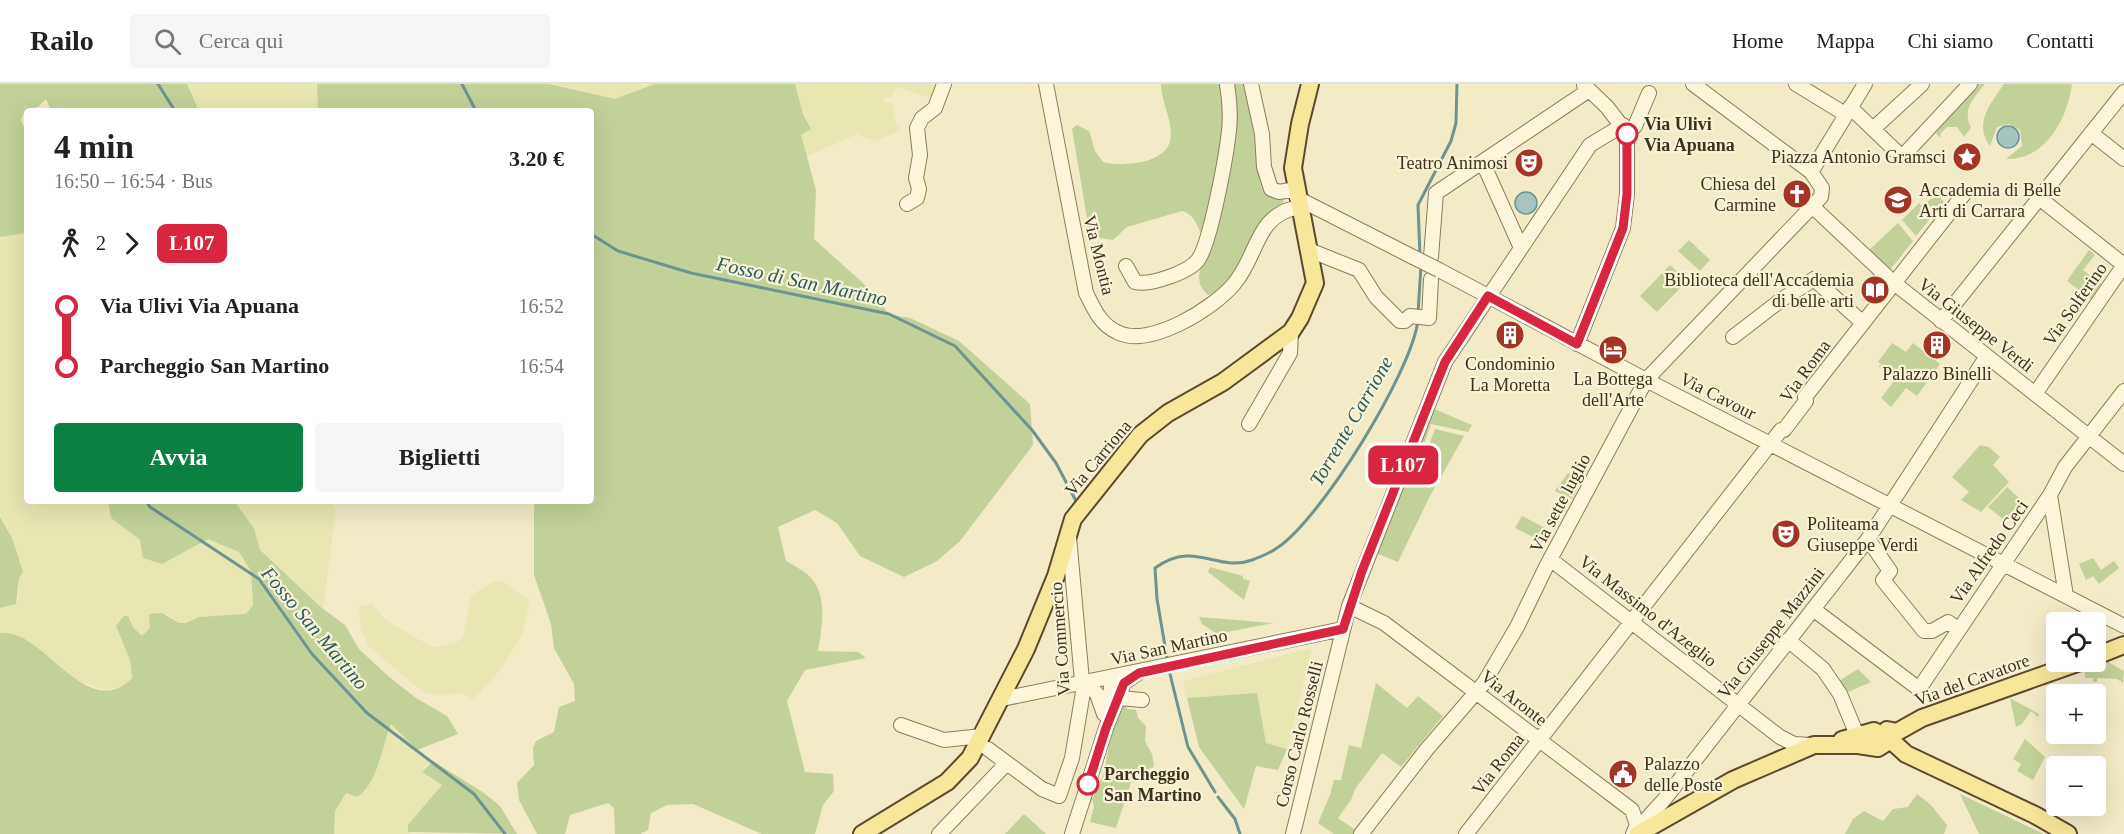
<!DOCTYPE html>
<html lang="it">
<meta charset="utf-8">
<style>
body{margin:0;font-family:Georgia,serif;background:#f6f6f6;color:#222;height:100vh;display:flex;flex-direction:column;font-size:22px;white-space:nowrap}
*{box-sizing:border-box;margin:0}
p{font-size:20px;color:#767676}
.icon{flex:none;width:33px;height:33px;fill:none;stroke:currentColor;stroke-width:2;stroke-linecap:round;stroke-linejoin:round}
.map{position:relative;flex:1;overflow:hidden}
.sheet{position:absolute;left:24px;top:24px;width:570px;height:396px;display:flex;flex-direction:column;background:#fff;border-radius:6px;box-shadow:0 6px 24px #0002}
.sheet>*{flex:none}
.badge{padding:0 12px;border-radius:9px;font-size:21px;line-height:39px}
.controls{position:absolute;left:2046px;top:528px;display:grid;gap:12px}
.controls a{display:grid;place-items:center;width:60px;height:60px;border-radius:6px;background:#fff;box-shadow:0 6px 24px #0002;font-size:30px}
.map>.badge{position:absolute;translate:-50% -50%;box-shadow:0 0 0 3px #fff}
.legs{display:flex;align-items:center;gap:9px;height:66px;padding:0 30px;font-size:20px}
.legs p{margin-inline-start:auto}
.head{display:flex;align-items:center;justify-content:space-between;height:102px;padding:0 30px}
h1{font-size:33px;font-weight:800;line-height:45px}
.cta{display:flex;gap:12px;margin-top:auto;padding:12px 30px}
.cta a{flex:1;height:69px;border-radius:6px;background:#0b8043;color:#fff;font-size:24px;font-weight:800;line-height:69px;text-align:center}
.cta a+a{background:#f6f6f6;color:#222}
ul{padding:0 30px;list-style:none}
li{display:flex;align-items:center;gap:21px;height:60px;font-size:22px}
li i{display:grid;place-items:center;width:9px;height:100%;margin:0 8px;background:currentColor}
li i::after{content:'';width:15px;height:15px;margin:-8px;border:4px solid;border-radius:50%;background:#fff}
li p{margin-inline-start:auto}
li:first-child i{background:linear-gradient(#0000 50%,currentColor 0)}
li:last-child i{background:linear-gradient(currentColor 50%,#0000 0)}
header{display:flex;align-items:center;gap:36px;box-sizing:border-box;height:84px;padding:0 30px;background:#fff;border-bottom:2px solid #e0e0e0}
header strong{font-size:28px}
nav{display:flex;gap:33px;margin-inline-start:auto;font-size:21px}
.search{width:420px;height:54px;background:#f6f6f6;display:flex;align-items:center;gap:15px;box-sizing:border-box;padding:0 21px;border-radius:6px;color:#767676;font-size:22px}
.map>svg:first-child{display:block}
</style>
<header>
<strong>Railo</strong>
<div class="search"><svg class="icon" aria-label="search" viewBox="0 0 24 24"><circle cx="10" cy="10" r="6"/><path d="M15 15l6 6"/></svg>Cerca qui</div>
<nav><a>Home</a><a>Mappa</a><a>Chi siamo</a><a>Contatti</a></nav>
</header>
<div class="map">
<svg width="2124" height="750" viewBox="0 0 2124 750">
<rect width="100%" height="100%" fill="#f2ebc5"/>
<path fill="#e8e7b2" d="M187,0H317L318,24V27H199Z
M549,0H655L615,15Z
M795,0H940L935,16L897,3L891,13H884V18L892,19L896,41L900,42V47L874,57L857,50L805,73L800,51L811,45L803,30Z
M27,149V417H108L111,434L140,456L143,464L178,471L208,455L239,468L251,487L253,521L246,530L268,548L208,533L179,539L169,531L149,535L150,544L142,552L133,543L130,535L116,542L130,575L132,594L122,603L105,606L73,595L18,551L0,549V524L8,523L19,516V494L12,454L0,433V153Z
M234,417H331L336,428L323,524L260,466L254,444Z
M501,496L530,517L522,551L501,585L474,615L459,609L439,612L423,608L369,563L361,545L359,522L371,519L387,537L427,560L434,563L454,559L462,555L465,547L471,511L493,498Z
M1312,564L1287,665L1266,659L1257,609L1187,614L1183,597Z
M391,640L417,666V670L433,677L423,684L429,694L442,700L408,748L411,750H334L335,727L346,709H363L377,679Z"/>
<path fill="#c2d198" d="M0,0H187L199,27H51L46,15L38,23L25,26L21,36L27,50V149L0,153Z
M317,0H549L615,15L655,0H795L803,30L811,45L801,51L816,106L814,155L862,198L889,230L910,234L959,257L1030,320L1033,361L960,457L937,477L904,493L860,472L837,439L815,426L778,443L786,477C793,481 801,485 807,490C829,508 822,544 818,567L858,568L866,574L805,586L787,617L805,688L833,690L834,707L823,721L815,750H762L693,720L667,721L651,729L648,746L640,750H615L614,724L608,719L570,731L565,750H537L519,716L517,699L534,681L533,664L536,657L554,648L559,623L575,617L574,600L554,564L551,540L534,491V417H591V27H318Z
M1161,0H1243L1248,10L1261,102L1264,109L1284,112L1283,122C1269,141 1231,209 1208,211C1190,196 1205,179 1204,161C1204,153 1199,146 1196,139C1192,132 1189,129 1182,127L1127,143L1113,156L1100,154L1089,146L1072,45L1077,41L1089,47L1095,67L1103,78C1117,82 1136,80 1149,76C1190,62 1161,27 1161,0Z
M1977,0H1985C1973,15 1962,25 1971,44L1964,53L1957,43H1947L1941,49L1940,54L1936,49Z
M2004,0H2072C2068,34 2045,77 2006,75L2022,62L2020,46L2009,40L1997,43L1990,62C1973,39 1991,19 2004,0Z
M1932,105L1944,118L1916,152L1902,136L1919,119L1923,122L1933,113L1929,108Z
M1898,139L1913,157L1890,186L1867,168Z
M1689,156L1710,176L1700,187L1678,167Z
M2089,166L2095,171L2083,186L2101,200L2091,215L2067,197Z
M1670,181L1687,197L1657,228L1640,212Z
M1892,259L1906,268L1913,259L1940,280L1917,312L1906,304L1891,323L1881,314L1895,296L1879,283L1881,280L1878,278Z
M1432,324L1472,341L1468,348L1431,340L1420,371L1415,370Z
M1435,345L1464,352L1429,414L1398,478L1376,469L1413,375L1428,383L1430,378L1424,375Z
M1980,361L1989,363L2000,373L1993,381L2009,398L1981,428L1961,416L1969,408L1952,393Z
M1568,389L1582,396L1572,415L1555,407Z
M2007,403L2022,417L2004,436L1988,423Z
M108,417H234L254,444L260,466L322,524L345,541L359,565L388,592L416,614L447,632L458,650L417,666L391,640C382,661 378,700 357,713L346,709L335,727L334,750H0V549C42,542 87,641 132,594L130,576L116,542L124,532H128L133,543L142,552L150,544L149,530L162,529L179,539H186L199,533L246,530L253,521L251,487L239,468L208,455L162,480L143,474L140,456L111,434Z
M1522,432L1551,447L1545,459L1515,444Z
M0,433L12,454L23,488L19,494L16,520L0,524Z
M2093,474L2101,486L2114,477L2119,484L2099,500L2093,492L2086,496L2079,480Z
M1210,483L1243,492V495L1250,497L1244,516L1208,488Z
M1199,533L1273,539L1217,550L1202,540Z
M2108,578L2124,587L2123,599L2117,595L2097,594V598H2093V594H2085V586Z
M1858,585L1871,598L1848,608L1839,597Z
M1376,599L1407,624L1418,612L1443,632L1401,683L1382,669L1355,705L1351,716L1338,734L1357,747L1355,750H1334L1318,739L1330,711L1334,696H1341L1349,661L1361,664Z
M1257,609L1266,659L1287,665L1278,686L1256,682L1244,725L1199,663L1187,614Z
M2010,614L2039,630L2038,633L2031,627L2022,640L2016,643Z
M1124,619L1127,625L1136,626L1138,634L1146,642L1145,657L1152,670L1154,683L1136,690L1132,695L1116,744L1090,738L1094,723L1092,715C1109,689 1108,655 1115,625Z
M2025,655L2045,673L2033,696L2017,687L2021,680L2013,675Z
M433,677L484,709L500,722L517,750L408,748V741L442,701L422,688Z
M1917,710L1931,721L1947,741L1944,750H1845L1853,735L1864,727L1883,737L1893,725L1908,723Z
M1960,710L2044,750H1979Z
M1024,730L1046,750H1005Z"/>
<path fill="#a7c5c0" stroke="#6d9490" stroke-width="1.5" d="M1997 53a11 11 0 1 1 22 0a11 11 0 1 1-22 0Z
M1515 119a11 11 0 1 1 22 0a11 11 0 1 1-22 0Z"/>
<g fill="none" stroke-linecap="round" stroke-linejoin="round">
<path stroke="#6d9490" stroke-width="3" d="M158,0L175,27
M462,0L476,27
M591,150L618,167L691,189L889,230L955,262L1032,346L1056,379L1076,417
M1420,172L1418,121L1451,57L1456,39L1457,0
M1418,229L1421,182
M146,417L150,423L259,495L312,570L367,629L474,710L505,750
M1167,574L1157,515L1155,484C1195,455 1217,489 1252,476C1260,473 1270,469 1277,464C1321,435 1412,288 1418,236
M1170,590L1188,663L1215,708
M1218,713L1235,735L1240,750"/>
<g stroke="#8f7d59" stroke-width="16">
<path id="minor" d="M1046,0L1086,209C1094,225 1100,240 1117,248C1149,265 1214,224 1234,200C1259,170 1255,131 1299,123
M1251,0L1262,50L1264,83L1271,105L1279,108L1296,105
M1796,0L1845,30
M1584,1L1607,23L1627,49
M1850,23L1902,73L1970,0
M1873,45L1922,0
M2091,49L2124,75
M1483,79L1521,164
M1811,88L1865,0
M2038,113L2124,181
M1297,114L1413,173
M907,120L917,114L919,105L916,94L920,71L917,44L922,34L935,24L944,0
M1813,123L1894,199L2124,380
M1309,166L1359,186L1376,213L1400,237H1405L1410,232L1429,234L1431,195
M1431,173L1436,109L1589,6
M1126,182L1135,198C1150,202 1189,188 1198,176C1210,160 1225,78 1228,55C1231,37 1230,18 1227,0
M1439,186L1646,296L2124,542
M1941,237L2124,8
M1733,253L1781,216L1814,195L1863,239
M1577,260L1623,144L1627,110V50L1635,42L1649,9
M2035,310L2124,181
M1249,340L1290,269L1291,248
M2050,411L2066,512
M1868,455L1890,487L1883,496L1924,547H1932L1948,538L1958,545
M1550,475L1780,653L1794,660L1811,661
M1349,522L1384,539L1632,726L1637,741L1633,750
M1813,525L1919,605L2050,411L2065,383L2124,307
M1788,556L1823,585L1840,610L1857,651
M1087,598L1097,610L1104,630
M1120,614L1142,616
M1002,615L1343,545
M1107,633L1111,603L1118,593
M901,641L944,656L982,652
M988,665L1042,705L1059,712L1072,674L1083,608L1069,453
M939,750L1006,680
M1072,750L1106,644L1124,599L1137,590
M1293,750L1349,522L1445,278L1590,61L1623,41
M1361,750L1427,665L1484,599L1517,543L1546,483L1646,296L1821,113L1822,104L1811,88L1693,0
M1466,750L1781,346H1784L1806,317L1805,313L1964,110
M1633,750L1663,717L1868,455L1987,272"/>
</g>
<g stroke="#5c4a2e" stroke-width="20">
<path id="major" d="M2096,572L2124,561
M1883,652L1887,646L1897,648L1922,634L2080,578
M1842,656L1874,647L1883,652
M1895,660L1906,670L2035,731L2068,750
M862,750L947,698L970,674L1026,565L1056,492L1073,435L1140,351L1168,329L1223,298L1291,248L1300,234L1315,199L1293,84L1300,40L1310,0
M1638,750L1733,696L1814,661H1858L1878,664L1886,659"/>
</g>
<use href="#minor" stroke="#fbf6da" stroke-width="14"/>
<use href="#major" stroke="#f7e79b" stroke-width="16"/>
<g stroke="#8f7d59" stroke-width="16" stroke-linecap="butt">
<path id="minor-bridge" d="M1413,173L1439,186"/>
</g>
<use href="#minor-bridge" stroke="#fbf6da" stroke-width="14"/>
</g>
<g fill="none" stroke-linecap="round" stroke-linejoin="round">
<g stroke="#fff" stroke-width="14">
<path id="line-1" d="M1088,700L1106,644L1124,599L1139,589L1343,545L1362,487L1445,278L1488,212L1577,260L1623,144L1627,110V50"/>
</g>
<use href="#line-1" stroke="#d7263d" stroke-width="9"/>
</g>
<defs>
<g id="sight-disc" transform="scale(1.5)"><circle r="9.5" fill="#a33524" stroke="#f8f3d6"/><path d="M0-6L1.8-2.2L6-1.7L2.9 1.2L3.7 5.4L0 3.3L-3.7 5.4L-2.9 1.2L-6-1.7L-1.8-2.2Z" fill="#fff"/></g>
<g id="theatre-disc" transform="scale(1.5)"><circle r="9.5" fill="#a33524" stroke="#f8f3d6"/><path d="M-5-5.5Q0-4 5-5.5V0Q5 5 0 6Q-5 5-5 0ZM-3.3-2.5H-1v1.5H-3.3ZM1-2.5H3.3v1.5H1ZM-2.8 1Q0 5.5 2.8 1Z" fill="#fff"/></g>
<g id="church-disc" transform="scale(1.5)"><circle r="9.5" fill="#a33524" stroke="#f8f3d6"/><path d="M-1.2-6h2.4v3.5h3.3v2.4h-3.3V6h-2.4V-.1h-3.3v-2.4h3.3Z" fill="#fff"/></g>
<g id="university-disc" transform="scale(1.5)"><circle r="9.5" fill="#a33524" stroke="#f8f3d6"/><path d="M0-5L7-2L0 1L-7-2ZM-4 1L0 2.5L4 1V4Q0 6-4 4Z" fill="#fff"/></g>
<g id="library-disc" transform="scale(1.5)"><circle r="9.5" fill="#a33524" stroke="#f8f3d6"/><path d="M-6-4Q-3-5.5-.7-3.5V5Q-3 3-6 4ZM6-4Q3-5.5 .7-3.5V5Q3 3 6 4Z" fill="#fff"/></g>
<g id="building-disc" transform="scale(1.5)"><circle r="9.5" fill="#a33524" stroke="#f8f3d6"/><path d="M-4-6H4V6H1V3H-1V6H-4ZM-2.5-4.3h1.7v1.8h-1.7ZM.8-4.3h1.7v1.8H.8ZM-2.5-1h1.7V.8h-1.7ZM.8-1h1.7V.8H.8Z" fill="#fff"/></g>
<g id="hotel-disc" transform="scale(1.5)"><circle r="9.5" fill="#a33524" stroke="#f8f3d6"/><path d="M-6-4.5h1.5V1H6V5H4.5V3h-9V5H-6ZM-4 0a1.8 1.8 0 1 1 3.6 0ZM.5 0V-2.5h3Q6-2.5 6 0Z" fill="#fff"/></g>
<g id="civic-disc" transform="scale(1.5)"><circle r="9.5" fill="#a33524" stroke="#f8f3d6"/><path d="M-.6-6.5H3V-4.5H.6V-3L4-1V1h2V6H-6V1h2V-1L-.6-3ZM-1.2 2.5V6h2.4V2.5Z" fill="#fff"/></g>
</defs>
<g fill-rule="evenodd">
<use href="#sight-disc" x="1967" y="73"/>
<use href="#theatre-disc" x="1529" y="79"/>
<use href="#church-disc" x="1797" y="110"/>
<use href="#university-disc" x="1898" y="116"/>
<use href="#library-disc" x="1875" y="206"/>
<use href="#building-disc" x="1510" y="251"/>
<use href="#building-disc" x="1937" y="261"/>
<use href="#hotel-disc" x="1613" y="266"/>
<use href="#theatre-disc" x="1786" y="450"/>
<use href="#civic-disc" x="1623" y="690"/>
</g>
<g fill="#fff" stroke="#d7263d" stroke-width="3">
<circle cx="1627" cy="50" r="10"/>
<circle cx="1088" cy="700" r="10"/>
</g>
<g text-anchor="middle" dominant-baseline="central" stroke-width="4.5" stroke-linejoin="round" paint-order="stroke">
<g font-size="18" font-weight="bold" fill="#3e321e" stroke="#f8f3d6" text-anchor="start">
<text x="1644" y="40">Via Ulivi<tspan x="1644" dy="21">Via Apuana</tspan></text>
<text x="1104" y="690">Parcheggio<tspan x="1104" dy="21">San Martino</tspan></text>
</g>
<g font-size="18" fill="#3e321e" stroke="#f8f3d6" text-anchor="end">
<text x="1946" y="73">Piazza Antonio Gramsci</text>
<text x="1508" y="79">Teatro Animosi</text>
<text x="1776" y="100">Chiesa del<tspan x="1776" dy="21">Carmine</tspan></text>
<text x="1919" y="106" text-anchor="start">Accademia di Belle<tspan x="1919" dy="21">Arti di Carrara</tspan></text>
<text x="1854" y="196">Biblioteca dell'Accademia<tspan x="1854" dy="21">di belle arti</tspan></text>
<text x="1510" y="280" text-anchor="middle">Condominio<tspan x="1510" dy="21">La Moretta</tspan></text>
<text x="1937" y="290" text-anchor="middle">Palazzo Binelli</text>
<text x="1613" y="295" text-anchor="middle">La Bottega<tspan x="1613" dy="21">dell'Arte</tspan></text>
<text x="1807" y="440" text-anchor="start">Politeama<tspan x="1807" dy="21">Giuseppe Verdi</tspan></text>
<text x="1644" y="680" text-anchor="start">Palazzo<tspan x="1644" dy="21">delle Poste</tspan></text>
</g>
<g font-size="18" fill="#3e321e" stroke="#f8f3d6">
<text transform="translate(1099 171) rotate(76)">Via Montia</text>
<text transform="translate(2075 220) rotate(-55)">Via Solferino</text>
<text transform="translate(1976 241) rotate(38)">Via Giuseppe Verdi</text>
<text transform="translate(1805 287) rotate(-54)">Via Roma</text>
<text transform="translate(1718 312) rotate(27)">Via Cavour</text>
<text transform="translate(1098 374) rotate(-50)">Via Carriona</text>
<text transform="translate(1560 419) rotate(-62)">Via sette luglio</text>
<text transform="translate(1989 468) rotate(-55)">Via Alfredo Ceci</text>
<text transform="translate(1648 527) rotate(38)">Via Massimo d'Azeglio</text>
<text transform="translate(1771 549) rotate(-52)">Via Giuseppe Mazzini</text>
<text transform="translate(1060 555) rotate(-94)">Via Commercio</text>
<text transform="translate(1169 563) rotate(-12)">Via San Martino</text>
<text transform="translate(1972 596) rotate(-20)">Via del Cavatore</text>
<text transform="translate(1514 614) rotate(38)">Via Aronte</text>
<text transform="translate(1299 650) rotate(-76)">Corso Carlo Rosselli</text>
<text transform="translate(1498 680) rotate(-52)">Via Roma</text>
</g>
<g font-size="20" font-style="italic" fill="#2c5b5e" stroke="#f8f3d6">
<text transform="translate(802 197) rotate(12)">Fosso di San Martino</text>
<text transform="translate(1351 337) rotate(-60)">Torrente Carrione</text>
<text transform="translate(315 544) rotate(50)">Fosso San Martino</text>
</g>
</g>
</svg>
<div class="controls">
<a><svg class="icon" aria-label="locate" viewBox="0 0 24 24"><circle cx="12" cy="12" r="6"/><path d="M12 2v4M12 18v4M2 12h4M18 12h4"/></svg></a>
<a>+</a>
<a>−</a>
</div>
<b class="badge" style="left:1403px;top:381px;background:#d7263d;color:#fff">L107</b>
<section class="sheet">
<div class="head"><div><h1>4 min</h1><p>16:50 – 16:54 · Bus</p></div><b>3.20 €</b></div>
<div class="legs"><svg class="icon" aria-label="walk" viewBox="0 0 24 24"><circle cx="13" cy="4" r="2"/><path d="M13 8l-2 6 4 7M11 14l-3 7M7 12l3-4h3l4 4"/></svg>2<svg class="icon" aria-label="forward" viewBox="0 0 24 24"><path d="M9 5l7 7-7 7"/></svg><b class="badge" style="background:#d7263d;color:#fff">L107</b></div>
<ul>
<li><i style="color:#d7263d"></i><b>Via Ulivi Via Apuana</b><p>16:52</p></li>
<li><i style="color:#d7263d"></i><b>Parcheggio San Martino</b><p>16:54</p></li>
</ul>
<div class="cta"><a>Avvia</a><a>Biglietti</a></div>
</section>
</div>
